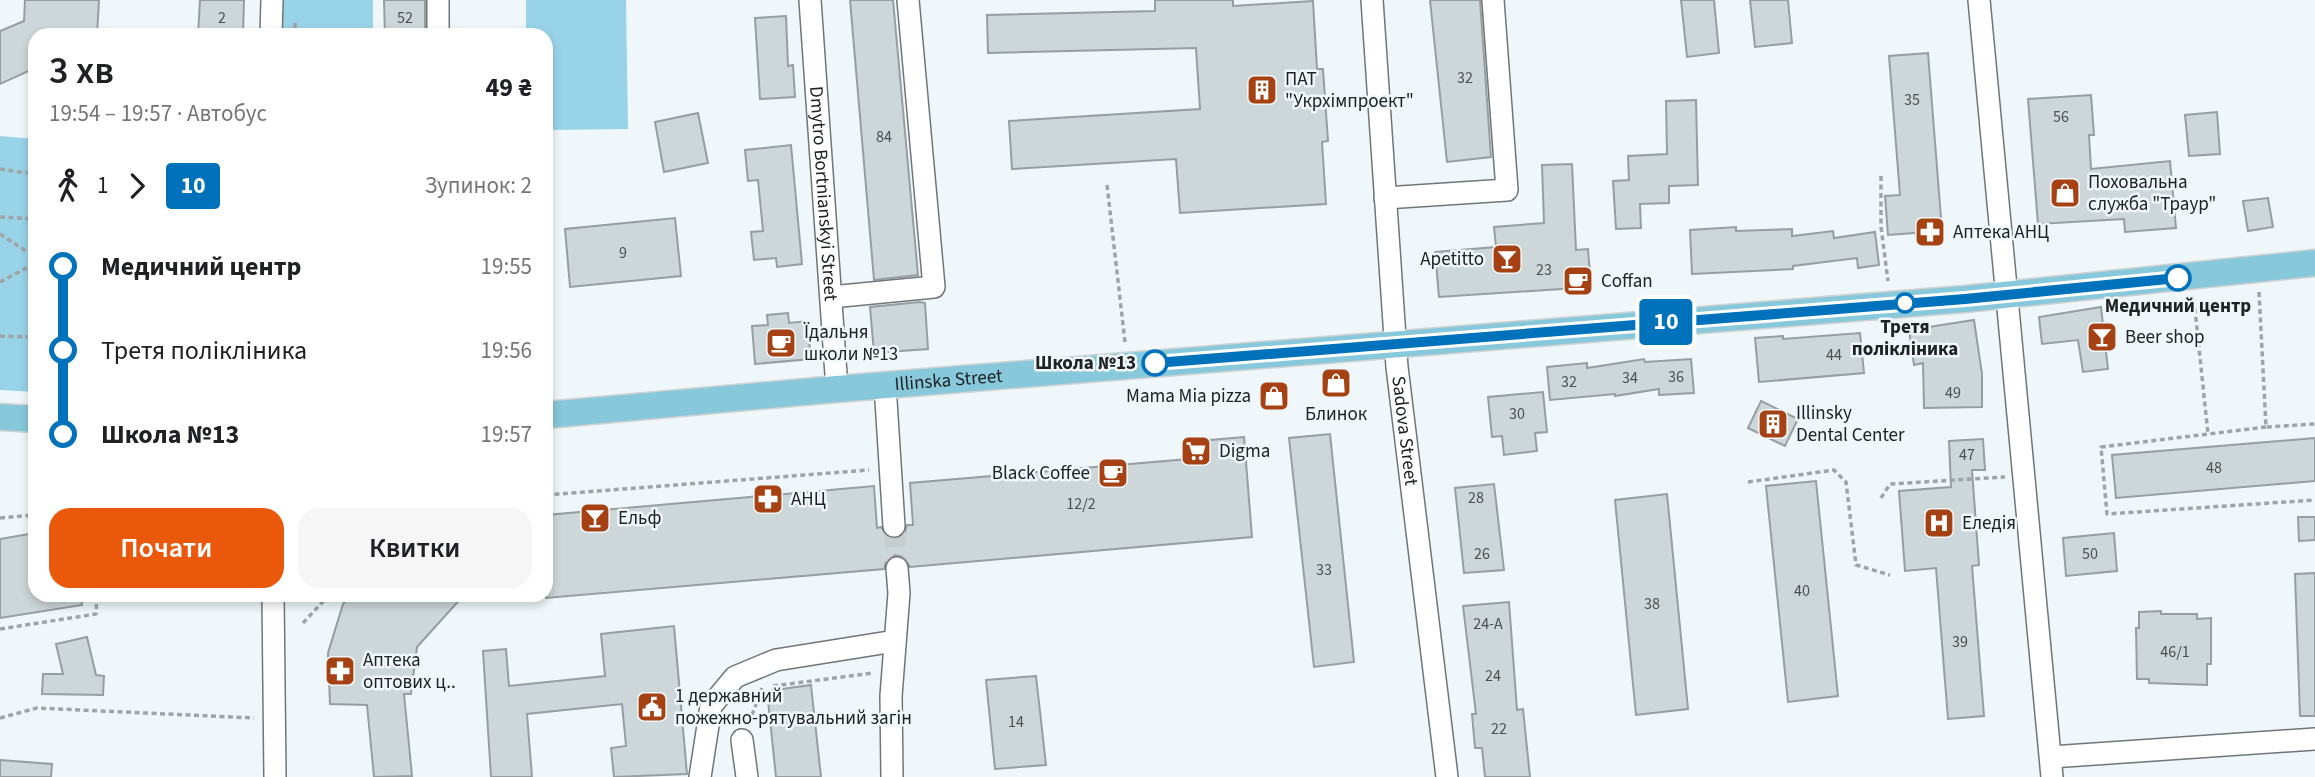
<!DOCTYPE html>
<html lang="uk">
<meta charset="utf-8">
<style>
body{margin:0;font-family:"Source Sans 3",sans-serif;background:#f6f6f6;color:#202124;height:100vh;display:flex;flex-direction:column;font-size:26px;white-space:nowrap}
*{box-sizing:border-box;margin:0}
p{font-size:23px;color:#757577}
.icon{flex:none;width:38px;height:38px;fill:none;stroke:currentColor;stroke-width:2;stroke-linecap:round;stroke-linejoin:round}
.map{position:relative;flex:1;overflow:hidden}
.sheet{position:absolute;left:28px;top:28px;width:525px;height:574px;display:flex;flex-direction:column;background:#fff;border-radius:21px;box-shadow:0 4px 10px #0003}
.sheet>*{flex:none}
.badge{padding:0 14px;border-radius:5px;font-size:24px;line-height:46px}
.map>.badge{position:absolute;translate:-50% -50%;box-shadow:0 0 0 4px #fff}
.legs{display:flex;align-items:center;gap:10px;height:77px;padding:0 21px;font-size:23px}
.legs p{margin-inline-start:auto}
.overview{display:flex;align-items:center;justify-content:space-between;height:119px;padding:0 21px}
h1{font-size:38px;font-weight:600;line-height:52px}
.primary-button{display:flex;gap:14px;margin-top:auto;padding:14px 21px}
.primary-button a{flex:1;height:80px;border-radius:21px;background:#ea580c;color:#fff;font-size:28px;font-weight:600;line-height:80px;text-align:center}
.primary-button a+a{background:#f6f6f6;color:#202124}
ul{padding:0 21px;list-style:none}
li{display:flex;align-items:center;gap:24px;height:84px;font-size:26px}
li i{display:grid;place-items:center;width:10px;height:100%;margin:0 9px;background:currentColor}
li i::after{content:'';width:18px;height:18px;margin:-9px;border:5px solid;border-radius:50%;background:#fff}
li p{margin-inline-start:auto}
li:first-child i{background:linear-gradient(#0000 50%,currentColor 0)}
li:last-child i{background:linear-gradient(currentColor 50%,#0000 0)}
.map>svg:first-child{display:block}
</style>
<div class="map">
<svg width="2315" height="777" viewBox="0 0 2315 777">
<rect width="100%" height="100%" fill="#eff7fa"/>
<path fill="#98d3e8" d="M281,0H373V35H280Z
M526,0H626L628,129L546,130V35H526Z
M0,136L35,139V392L0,390Z"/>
<path fill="#cdd6d8" stroke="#969ea1" stroke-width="2" d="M25,0H99L97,35H35V68L0,84V31L24,21Z
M200,0H244L243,35H198Z
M384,0H425V35H385Z
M850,0H893L918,275L874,280Z
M1155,0H1233V6L1313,1L1317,69H1323L1328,141L1322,142L1326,204L1180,213L1176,159L1012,169L1009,121L1200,109L1196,48L988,53L987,15L1155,11Z
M1430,0H1480L1491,157L1447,162Z
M1681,0H1714L1719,53L1687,57Z
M1750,0H1788L1792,43L1755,47Z
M786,16L788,66L793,65L795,97L760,99L755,18Z
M1928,53L1942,231L1888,235L1885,196L1900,195L1889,56Z
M2091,95L2094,135H2089L2091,169L2170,161L2176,228L2125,232L2124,219L2038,224L2028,99Z
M1696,100L1698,185L1669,186V203L1640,204L1641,228L1616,229L1613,181L1629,180L1628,156L1667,154L1666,101Z
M2217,112L2220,154L2189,156L2185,115Z
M698,113L708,163L664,172L655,122Z
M791,145L802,264L777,267L776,258L754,260L751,232L763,231L758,180L748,181L745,150Z
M1572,164L1576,250L1588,249L1591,287L1439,297L1435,252L1496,247L1494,227L1544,223L1542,165Z
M2268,198L2273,227L2248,231L2243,201Z
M675,218L681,276L570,287L565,229Z
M1736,227V231L1792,229V236L1833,231L1834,238L1875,232L1879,265L1858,268L1857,258L1793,266V269L1692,274L1690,230Z
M920,302L925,303L928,349L874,353L870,307Z
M2101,307L2108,369L2083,372L2078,340L2042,344L2039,317Z
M788,313L789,323L807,321L811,359L755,364L752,326L768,325L767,315Z
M1974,320L1982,374V407L1924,408L1923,363L1914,365L1909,330Z
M1860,333L1864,373L1759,382L1755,338L1783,336V339Z
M1644,359L1645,362L1691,359L1694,393L1659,395V389L1615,396V394L1550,400L1547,367L1587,363V368Z
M1543,392L1547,432L1535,433L1537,451L1504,455L1502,436L1492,437L1488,397Z
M1761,401L1798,419L1785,446L1748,428Z
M1330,434L1354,662L1314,667L1289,438Z
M1244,437L1252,537L910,567L903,557L895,555L886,562L884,569L546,598V515L874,486L877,528L881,527L888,537L896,539L905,532L907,525H913L910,483L1188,459L1187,442Z
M2315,438V481L2116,498L2112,455Z
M1983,439L1985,470H1972L1979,565L1972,566L1984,716L1948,719L1936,568L1905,571L1899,491L1951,487L1949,441Z
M1816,481L1838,696L1788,702L1766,486Z
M1494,484L1504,570L1464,573L1455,488Z
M1667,494L1688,709L1636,715L1615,500Z
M2298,517H2315V540L2299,541Z
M35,533V595H81L82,605L0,618V539Z
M2114,533L2117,571L2066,576L2063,538Z
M2315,573V716H2300L2295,574Z
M351,595H464L417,647L411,694H404L412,776L374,777L367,705L330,704L328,653L343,604Z
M1509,602L1517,710L1523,709L1530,777H1485L1482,748H1475L1472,714H1476L1463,606Z
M2161,611V614H2197V619L2211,618V664H2207V685L2149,683V679H2137L2136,628H2139V612Z
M674,626L687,774L614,777L611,748L626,746L622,704L527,714L532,777H491L483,651L506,649L509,686L605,676L601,634Z
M87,637L96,675L104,676L103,695L42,694L43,674H63L56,644Z
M1036,676L1046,765L995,769L986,680Z
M811,685L821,777H776L767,691Z
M0,760L52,764L51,777H0Z"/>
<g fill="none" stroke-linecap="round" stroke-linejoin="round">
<path stroke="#c6cdcf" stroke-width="21" stroke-dasharray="21 10" stroke-linecap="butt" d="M894,526L897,568"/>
<g stroke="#6f7679" stroke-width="24">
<g id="minor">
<path id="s1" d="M810,0L837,389"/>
<path id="s2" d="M1372,0L1397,367L1447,777"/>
<path d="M1979,0L2052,777"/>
<path d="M271,35L272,0"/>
<path d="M438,35V0"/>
<path d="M1385,198L1507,190L1493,0"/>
<path d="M831,297L934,287L908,0"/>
<path d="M885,385L894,526"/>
<path d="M273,595L275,777"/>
<path d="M742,740L747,777"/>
<path d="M2051,757L2315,739"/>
<path d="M700,777L711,706L735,677L776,660L895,641"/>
<path d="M892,777L891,696L899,593L897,568"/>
</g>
</g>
<g stroke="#d2d3d3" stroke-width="29">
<g id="major">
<path id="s3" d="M546,415L837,389L1965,299L2315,263"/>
<path d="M0,417L35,419"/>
</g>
</g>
<path stroke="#9fa5a7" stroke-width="3.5" stroke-dasharray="5 3.5" stroke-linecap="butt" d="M295,23V35
M0,169L35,174
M1881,176V227L1888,281
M1107,185L1125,342
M0,217L35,219
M0,234L35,257
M35,260C27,269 27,279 35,288
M0,282L30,266
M2259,292L2266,427L2315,424
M2194,300L2208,434
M0,336L35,337
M2266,427L2101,447L2107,514L2315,500
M1748,482L1834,470L1846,482L1856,565L1890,575
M546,495L869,470
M1881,498L1890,484L2005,477
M0,518L35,515
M303,623L329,595
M0,629L96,614L97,595
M773,686L873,673
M0,718L37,708L254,718
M749,723L762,688"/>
<use href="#minor" stroke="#fff" stroke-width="21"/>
<use href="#major" stroke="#88c8db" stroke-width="26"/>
</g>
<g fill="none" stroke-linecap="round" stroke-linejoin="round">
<g stroke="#fff" stroke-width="16">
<path id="line-1" d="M1155,363L1965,299L2178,278"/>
</g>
<use href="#line-1" stroke="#0072bc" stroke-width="10"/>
</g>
<defs>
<g id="building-square" transform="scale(1.575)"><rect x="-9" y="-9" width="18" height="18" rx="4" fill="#a64113" stroke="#eff7fa"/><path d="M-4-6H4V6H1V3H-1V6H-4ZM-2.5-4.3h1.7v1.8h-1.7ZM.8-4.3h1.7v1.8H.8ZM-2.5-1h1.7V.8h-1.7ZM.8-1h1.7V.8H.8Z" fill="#fff"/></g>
<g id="shop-square" transform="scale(1.575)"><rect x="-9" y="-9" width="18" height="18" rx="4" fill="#a64113" stroke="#eff7fa"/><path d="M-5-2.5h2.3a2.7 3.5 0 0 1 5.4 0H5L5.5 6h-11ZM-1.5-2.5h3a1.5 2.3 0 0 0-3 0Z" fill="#fff"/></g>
<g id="pharmacy-square" transform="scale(1.575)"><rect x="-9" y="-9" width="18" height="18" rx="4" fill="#a64113" stroke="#eff7fa"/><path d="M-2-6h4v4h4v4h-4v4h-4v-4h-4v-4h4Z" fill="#fff"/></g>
<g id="bar-square" transform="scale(1.575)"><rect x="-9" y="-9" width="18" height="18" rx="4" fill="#a64113" stroke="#eff7fa"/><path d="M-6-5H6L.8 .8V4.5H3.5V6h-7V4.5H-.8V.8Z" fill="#fff"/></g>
<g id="cafe-square" transform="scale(1.575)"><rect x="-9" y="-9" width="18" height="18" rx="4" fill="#a64113" stroke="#eff7fa"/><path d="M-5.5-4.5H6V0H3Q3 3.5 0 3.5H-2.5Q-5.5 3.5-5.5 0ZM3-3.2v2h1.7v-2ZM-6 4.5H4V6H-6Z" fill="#fff"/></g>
<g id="supermarket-square" transform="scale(1.575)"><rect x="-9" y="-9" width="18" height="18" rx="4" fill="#a64113" stroke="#eff7fa"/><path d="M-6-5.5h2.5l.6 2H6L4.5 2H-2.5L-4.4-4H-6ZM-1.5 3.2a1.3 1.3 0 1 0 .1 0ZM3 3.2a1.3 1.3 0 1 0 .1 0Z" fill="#fff"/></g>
<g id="hospital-square" transform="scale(1.575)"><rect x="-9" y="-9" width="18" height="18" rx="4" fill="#a64113" stroke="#eff7fa"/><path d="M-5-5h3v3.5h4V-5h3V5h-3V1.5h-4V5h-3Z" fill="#fff"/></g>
<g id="civic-square" transform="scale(1.575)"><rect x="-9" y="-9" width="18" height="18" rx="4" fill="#a64113" stroke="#eff7fa"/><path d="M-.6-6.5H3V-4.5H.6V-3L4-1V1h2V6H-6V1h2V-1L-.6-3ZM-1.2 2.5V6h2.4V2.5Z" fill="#fff"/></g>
</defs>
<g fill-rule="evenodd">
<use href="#building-square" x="1262" y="90"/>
<use href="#shop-square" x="2065" y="193"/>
<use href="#pharmacy-square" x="1930" y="232"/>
<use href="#bar-square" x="1507" y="259"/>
<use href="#cafe-square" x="1578" y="281"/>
<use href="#bar-square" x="2102" y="337"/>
<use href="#cafe-square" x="781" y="343"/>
<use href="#shop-square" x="1336" y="383"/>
<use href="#shop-square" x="1274" y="396"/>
<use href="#building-square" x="1773" y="424"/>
<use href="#supermarket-square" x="1196" y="451"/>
<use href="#cafe-square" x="1113" y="473"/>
<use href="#pharmacy-square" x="768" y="499"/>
<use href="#bar-square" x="595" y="518"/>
<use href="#hospital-square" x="1939" y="523"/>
<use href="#pharmacy-square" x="340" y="671"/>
<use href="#civic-square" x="652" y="707"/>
</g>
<g fill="#fff" stroke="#0072bc" stroke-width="3.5">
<circle cx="2178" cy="278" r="12"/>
<circle cx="1905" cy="303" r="9"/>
<circle cx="1155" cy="363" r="12"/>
</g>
<g text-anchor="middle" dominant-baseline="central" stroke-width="5" stroke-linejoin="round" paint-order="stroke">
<g font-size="16" fill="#4b5051">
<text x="222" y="18">2</text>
<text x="405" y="18">52</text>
<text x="1465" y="78">32</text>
<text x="1912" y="100">35</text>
<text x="2061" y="117">56</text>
<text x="884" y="137">84</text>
<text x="623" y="253">9</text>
<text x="1544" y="270">23</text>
<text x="1834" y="355">44</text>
<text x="1676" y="377">36</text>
<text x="1630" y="378">34</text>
<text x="1569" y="382">32</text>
<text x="1953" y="393">49</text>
<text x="1517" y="414">30</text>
<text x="1967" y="455">47</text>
<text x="2214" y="468">48</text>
<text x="1476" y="498">28</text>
<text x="1081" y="504">12/2</text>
<text x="1482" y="554">26</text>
<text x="2090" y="554">50</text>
<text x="1324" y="570">33</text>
<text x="1802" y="591">40</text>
<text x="1652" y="604">38</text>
<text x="1488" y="624">24-А</text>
<text x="1960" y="642">39</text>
<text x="2175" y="652">46/1</text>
<text x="1493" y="676">24</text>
<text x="1016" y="722">14</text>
<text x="1499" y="729">22</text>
</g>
<g font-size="19" fill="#202324" stroke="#eff7fa" text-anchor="start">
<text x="1285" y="79">ПАТ<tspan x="1285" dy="22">"Укрхімпроект"</tspan></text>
<text x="2088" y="182">Поховальна<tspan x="2088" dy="22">служба "Траур"</tspan></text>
<text x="1953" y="232">Аптека АНЦ</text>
<text x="1484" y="259" text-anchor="end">Apetitto</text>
<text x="1601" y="281">Coffan</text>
<text x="804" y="332">Їдальня<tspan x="804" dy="22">школи №13</tspan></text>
<text x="2125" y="337">Beer shop</text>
<text x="1251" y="396" text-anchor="end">Mama Mia pizza</text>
<text x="1796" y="413">Illinsky<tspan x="1796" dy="22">Dental Center</tspan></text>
<text x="1336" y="414" text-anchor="middle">Блинок</text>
<text x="1219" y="451">Digma</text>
<text x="1090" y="473" text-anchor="end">Black Coffee</text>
<text x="791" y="499">АНЦ</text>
<text x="618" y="518">Ельф</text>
<text x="1962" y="523">Еледія</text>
<text x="363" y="660">Аптека<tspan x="363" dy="22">оптових ц..</tspan></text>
<text x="675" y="696">1 державний<tspan x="675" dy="22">пожежно-рятувальний загін</tspan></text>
</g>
<g font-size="19" fill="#202324" stroke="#eff7fa">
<text stroke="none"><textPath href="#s1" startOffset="194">Dmytro Bortnianskyi Street</textPath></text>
<text stroke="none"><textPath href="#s3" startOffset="404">Illinska Street</textPath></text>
<text stroke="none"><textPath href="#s2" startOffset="432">Sadova Street</textPath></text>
</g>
<g font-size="19" font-weight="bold" fill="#202324" stroke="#eff7fa">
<text x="2178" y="306">Медичний центр</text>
<text x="1905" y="327">Третя<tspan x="1905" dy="22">полікліника</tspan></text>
<text x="1136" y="363" text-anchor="end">Школа №13</text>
</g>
</g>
</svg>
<b class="badge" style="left:1666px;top:322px;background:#0072bc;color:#fff">10</b>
<section class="sheet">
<div class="overview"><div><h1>3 хв</h1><p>19:54 – 19:57 · Автобус</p></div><b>49 ₴</b></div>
<div class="legs"><svg class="icon" aria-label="walk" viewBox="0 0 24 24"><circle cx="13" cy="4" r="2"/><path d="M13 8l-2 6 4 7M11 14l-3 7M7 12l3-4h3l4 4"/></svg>1<svg class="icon" aria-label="forward" viewBox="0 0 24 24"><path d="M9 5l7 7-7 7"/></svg><b class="badge" style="background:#0072bc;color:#fff">10</b><p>Зупинок: 2</p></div>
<ul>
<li><i style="color:#0072bc"></i><b>Медичний центр</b><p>19:55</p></li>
<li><i style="color:#0072bc"></i><span>Третя полікліника</span><p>19:56</p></li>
<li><i style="color:#0072bc"></i><b>Школа №13</b><p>19:57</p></li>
</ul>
<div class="primary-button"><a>Почати</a><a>Квитки</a></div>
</section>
</div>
